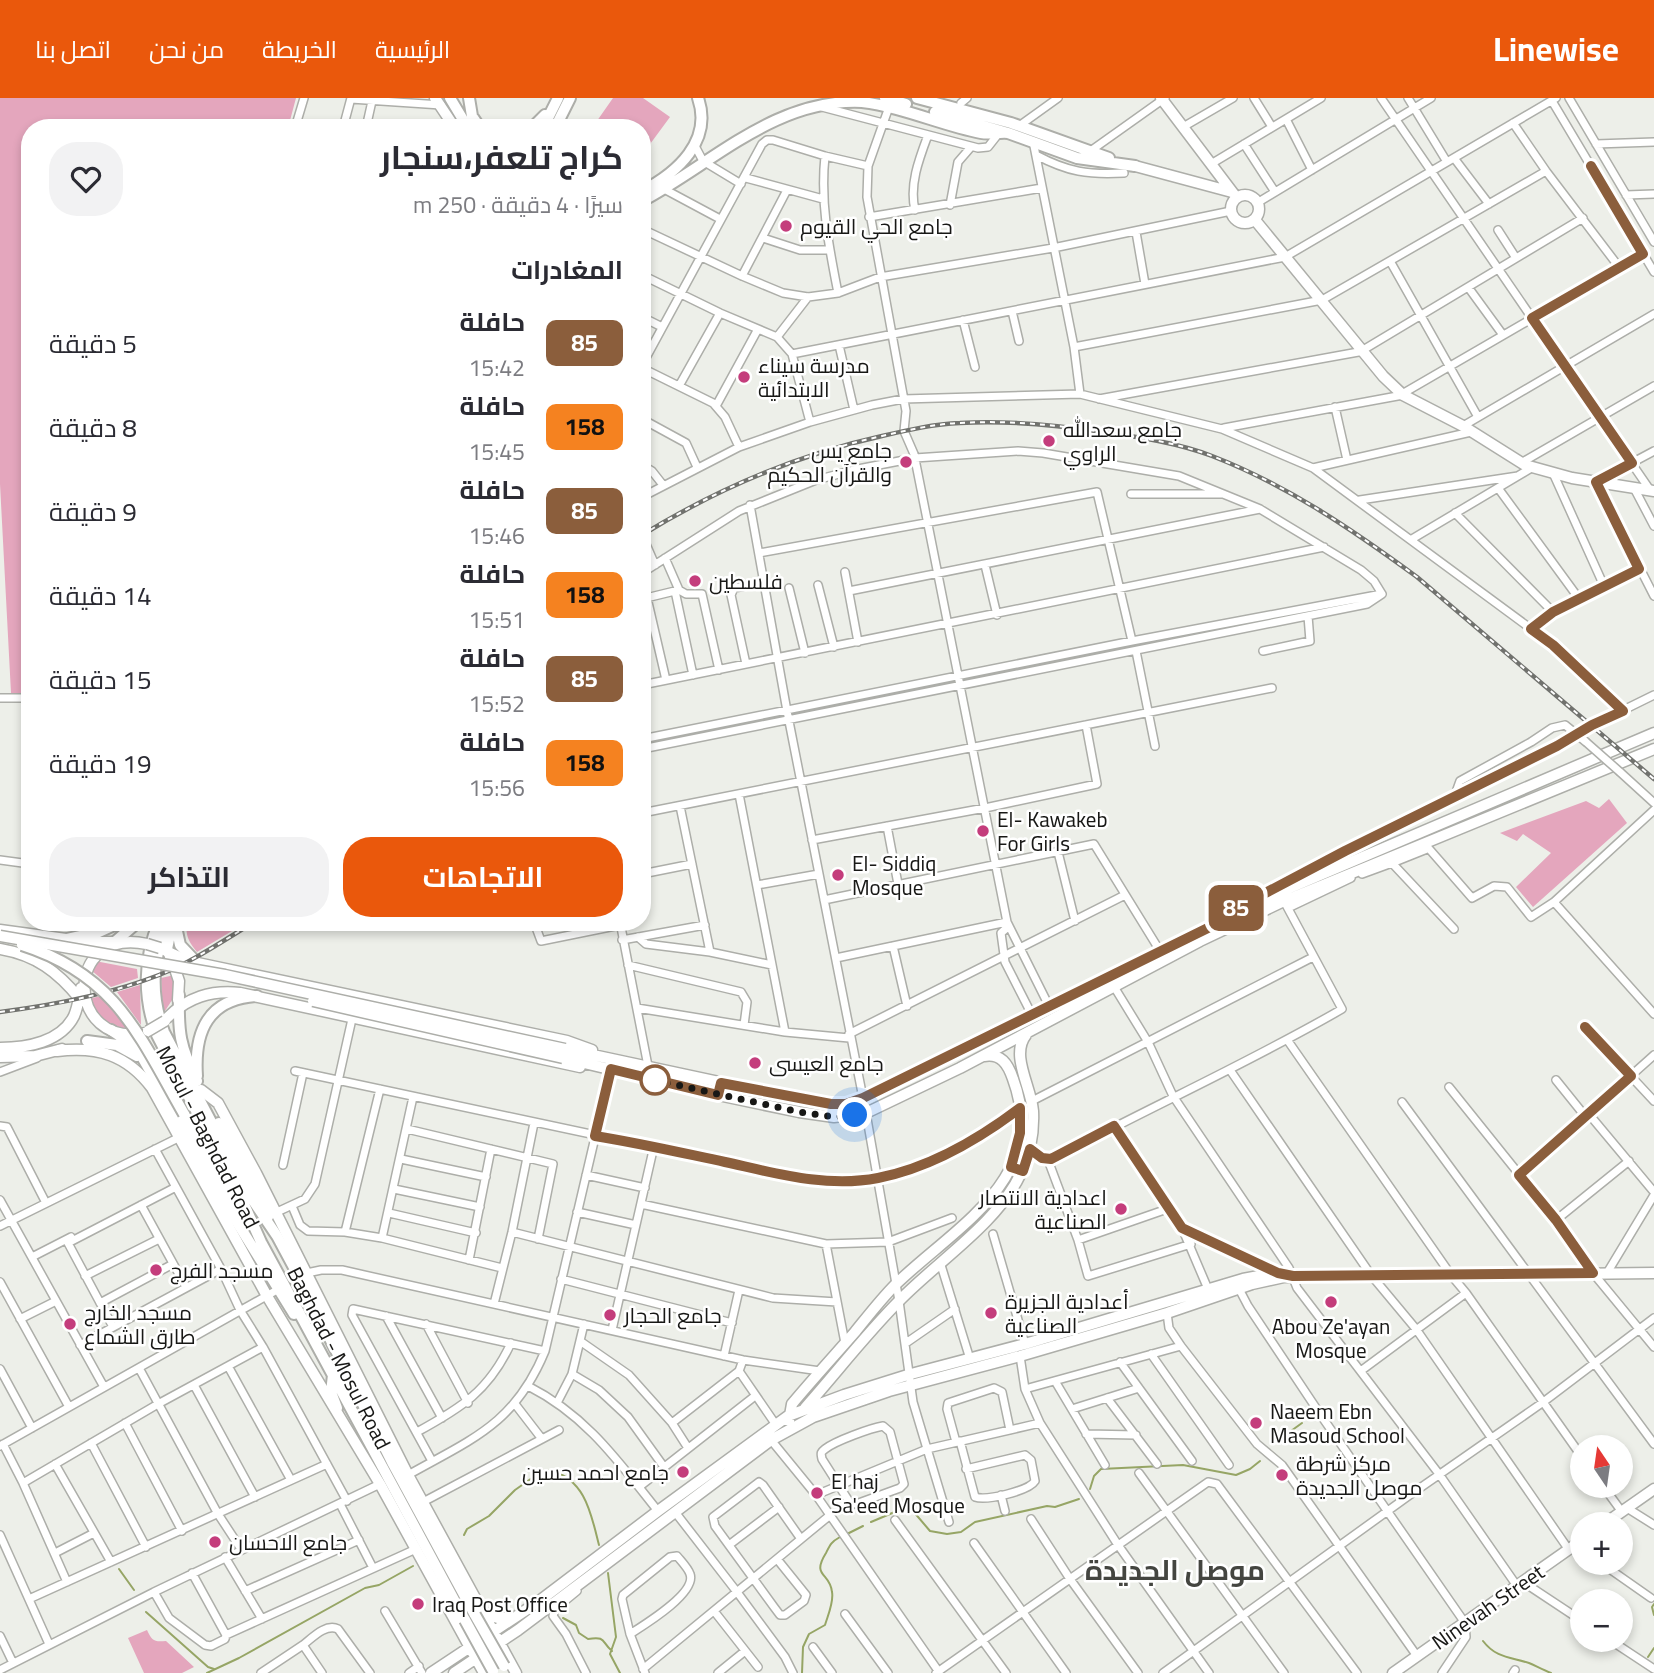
<!DOCTYPE html>
<html lang="ar">
<meta charset="utf-8">
<style>
body{margin:0;font-family:Georgia,Cairo,serif;background:#f2f2f3;color:#2b2b33;direction:rtl;height:100vh;display:flex;flex-direction:column;font-size:26px;white-space:nowrap}
*{box-sizing:border-box;margin:0}
p{font-size:23px;color:#7c7c81}
.icon{flex:none;width:38px;height:38px;fill:none;stroke:currentColor;stroke-width:2;stroke-linecap:round;stroke-linejoin:round}
.map{position:relative;flex:1;overflow:hidden;direction:ltr}
.details{position:absolute;left:21px;top:21px;width:630px;height:812px;display:flex;flex-direction:column;background:#fff;border-radius:28px;box-shadow:0 4px 10px #0003;direction:rtl}
.details>*{flex:none}
.badge{padding:0 14px;border-radius:10px;font-size:24px;line-height:46px}
.needle{width:46px;rotate:347deg}
.controls{position:absolute;left:1570px;top:1337px;display:grid;gap:14px}
.controls a{display:grid;place-items:center;width:63px;height:63px;border-radius:50%;background:#fff;box-shadow:0 4px 10px #0003;font-size:35px}
.you{position:absolute;width:35px;height:35px;margin:-18px;border:5px solid #fff;border-radius:50%;background:#1a73e8;box-shadow:0 0 0 10px #1a73e833}
.map>.badge{position:absolute;translate:-50% -50%;box-shadow:0 0 0 4px #fff}
h2{padding:0 28px;font-size:26px;line-height:63px}
.round{display:grid;place-items:center;flex:none;width:74px;height:74px;border-radius:28px;background:#f2f2f3}
.overview{display:flex;align-items:center;justify-content:space-between;height:119px;padding:0 28px}
h1{font-size:33px;font-weight:700;line-height:52px}
.action{display:flex;gap:14px;margin-top:auto;padding:14px 28px}
.action a{flex:1;height:80px;border-radius:28px;background:#ea580c;color:#fff;font-size:28px;font-weight:700;line-height:80px;text-align:center}
.action a+a{background:#f2f2f3;color:#2b2b33}
ul{padding:0;list-style:none}
li{display:flex;align-items:center;gap:21px;height:84px;padding:0 28px}
li div{flex:1}
li b{display:block;font-size:26px}
li em{font-style:normal}
li .badge{min-width:77px;font-weight:700;text-align:center}
header{display:flex;align-items:center;gap:42px;box-sizing:border-box;height:98px;padding:0 35px;background:#ea580c;color:#fff}
header strong{font-size:33px}
nav{display:flex;gap:38px;margin-inline-start:auto;font-size:24px}
.map>svg:first-child{display:block}
</style>
<header>
<strong>Linewise</strong>
<nav><a>الرئيسية</a><a>الخريطة</a><a>من نحن</a><a>اتصل بنا</a></nav>
</header>
<div class="map">
<svg width="1654" height="1575" viewBox="0 0 1654 1575">
<rect width="100%" height="100%" fill="#edefe9"/>
<path fill="#e4a6bd" d="M0,0H296L288,30H30V595H11L0,386Z
M613,0H643L670,19L642,57V30H592Z
M1609,701L1627,725L1533,809L1516,789L1551,755L1523,736L1517,743L1500,735L1586,703L1599,710Z
M187,824H247L197,854C189,844 185,838 187,824Z
M95,863L137,871L138,880L111,889L91,872Z
M170,878H176L174,899L163,916L161,880Z
M140,887L141,927L117,894Z
M101,898L129,931C107,929 99,918 88,901Z
M147,1532C152,1543 154,1544 166,1543L194,1569L182,1575H144L128,1540Z"/>
<g fill="none" stroke-linecap="round" stroke-linejoin="round">
<path stroke="#96a565" stroke-width="2" d="M1273,1346L1302,1325
M1090,1391L1094,1378L1101,1371L1183,1367L1236,1377L1250,1371L1260,1363
M871,1424L897,1413H913L930,1433L947,1436L961,1434L975,1424L1047,1408L1055,1409L1079,1401
M464,1437L467,1431L489,1418L515,1392L532,1380L550,1372C586,1382 591,1416 599,1447
M845,1437L863,1428
M119,1471L134,1492
M608,1475L616,1539L610,1556L620,1575
M1654,1506L1652,1509L1654,1517
M146,1514L208,1569L214,1571
M563,1520L576,1527L579,1535L588,1541C607,1538 601,1544 612,1553
M1483,1543C1496,1560 1510,1559 1529,1565C1536,1568 1543,1572 1551,1575
M1648,1559L1654,1550
M207,1575L239,1560L365,1490L379,1487L413,1468
M802,1575L803,1549L809,1536L825,1527C828,1517 834,1504 832,1494C830,1474 811,1479 826,1455C830,1447 831,1444 840,1439"/>
<g stroke="#adaea9" stroke-width="10">
<path id="minor" d="M1254,0L1272,29
M1381,0L1650,392
M1408,0L1447,64
M1569,0L1654,144
M351,1L441,7
M1552,3L1654,174
M961,5L967,0
M822,9L978,50L988,49L999,35
M889,9L868,68L867,99L906,313L904,333L914,356L1007,824L1049,908
M1286,21L1312,72
M1513,25L1546,73L1619,169
M1019,28L1058,0
M1183,29L1233,0
M295,30L304,0
M343,30L351,0
M366,30L372,3
M1033,43L1074,249L1080,296
M1244,46L1275,94
M1596,46L1654,44
M695,48L703,63L741,86
M1089,54L1165,0
M1036,57C1068,74 1088,77 1124,75
M825,58C820,105 829,149 838,195
M1454,60L1489,106
M1211,66L1321,0
M746,80L823,101
M664,91L720,121
M1626,97L1654,96
M1257,105L1431,0
M950,107L958,64L971,49
M915,112C909,87 919,61 928,37
M869,119L1042,90
M642,131L742,178L783,195L808,199L838,195L880,179L1053,150L1231,113
M1498,132L1516,160
M1136,134L1145,186
M763,140L800,152H830
M1390,163L1478,319
M642,177L720,215L777,239L792,256L810,324
M742,178L787,92
M1468,189L1503,237
M1012,213L1019,243
M642,219L662,229
M963,222L975,269
M777,239L808,199
M839,247L854,312
M1074,249L1322,202L1546,73
M1363,252L1583,120
M792,256L1285,159L1556,0
M642,267L762,46L767,42H773L825,58L868,68
M642,270L713,305L725,319L739,349
M679,288L720,215
M1402,296L1643,156
M1099,301L1364,253
M716,308L758,231
M1335,309L1347,362
M642,321L686,345L697,369
M1463,328L1654,216
M1224,330L1403,297
M1654,353L1596,384L1654,498
M1521,365L1654,288
M642,367L652,373L663,387
M1313,370L1471,334
M1553,375L1604,488
M1498,390L1580,502
M1634,390L1654,428
M1131,396H1221
M642,399L739,349L810,324L872,307L903,301L1080,296L1222,331L1313,370L1553,547L1623,613
M1360,402L1518,378
M750,407L787,613L863,1000
M1455,415L1553,514
M642,437L655,467
M1412,441L1533,369
M759,455L1097,394L1132,543
M665,460L679,492
M985,467L997,517
M845,474L858,544
M642,475L739,413L816,382L858,371L915,360L1018,353L1043,355L1179,378L1260,411L1361,472L1374,483L1382,496
M818,487L834,549
M789,490L805,555
M675,493L693,577
M849,493L1260,411
M647,500L666,582
M642,501L679,492L686,496H702L719,572
M1530,531L1553,514L1639,471
M1136,553L1155,648
M1263,553L1310,543L1308,518
M746,566L731,497L734,490L751,487
M642,587L1324,449
M0,600H30
M642,641L1132,543L1382,496
M642,651L1367,506L1382,496
M1620,674L1654,705
M739,696L785,934L849,940
M1455,697L1460,683L1531,644L1552,630L1565,627L1586,644
M680,708L710,854
M642,715L1272,590
M887,728L898,786
M812,742L985,710L1097,686L1086,627
M1424,745L1472,800L1494,788L1507,789L1531,819L1554,804L1654,712
M1058,754L1075,823
M0,762L30,766
M1392,765L1427,751
M642,776L692,766
M1362,776L1392,765L1454,831
M757,787L819,776
M824,802L1094,746L1160,853
M1554,804L1654,916
M1237,810L1345,753L1557,648L1593,627L1654,597
M1288,810L1351,780
M534,824L541,843L620,827
M620,824L648,968
M1009,828L1001,835L1005,864L1032,917
M638,839L646,846L710,854L772,867
M622,842L705,827
M893,848L907,908
M836,860L1007,824
M628,867L741,894L747,904L744,927
M1113,887L1148,944L1173,998L1289,1170L1297,1190L1439,1376L1517,1488
M637,910L785,934
M1585,929L1654,1003
M849,936L1125,797
M1288,943L1451,1177L1466,1195L1582,1359
M1230,972L1371,1177L1416,1231L1569,1452
M295,973L802,1081C827,1083 853,1085 878,1080C929,1069 978,1041 1020,1010
M0,974L37,960
M1556,982L1585,1018
M1449,989L1556,1122L1593,1175L1654,1249
M1032,1003L1313,859
M1402,1004L1654,1346
M866,1015L899,1203L913,1304L949,1424
M1588,1015L1654,1094
M0,1028L7,1029L46,1105
M1114,1028L1182,1130L1208,1191
M407,1031L553,1066L538,1141
M155,1051L221,1171L240,1212L263,1249L347,1403
M1030,1051L1045,1061L1055,1060C1150,1009 1249,965 1342,911L1284,803
M401,1061L486,1079
M1048,1062L1078,1142L1088,1178L1191,1146
M283,1067L303,975
M586,1077L645,1090
M1519,1078L1654,957
M394,1091L480,1109
M0,1102L104,1289
M641,1106L826,1146L888,1144L952,1120
M141,1107L186,1189
M292,1108L300,1127L308,1133L345,1134L382,1140L502,1170
M277,1114L305,1101L315,1086L352,921
M577,1114L636,1127
M389,1115L476,1135
M1556,1122L1629,1063
M0,1128L180,1039
M1183,1131L1278,1175
M345,1134L380,991
M512,1134L773,1200L837,1204
M993,1136L1025,1246
M382,1140L413,999
M1078,1142L1170,1110
M826,1146L845,1245
M32,1159L71,1139
M469,1162L491,1051
M940,1164L970,1261
M1607,1175L1654,1097
M302,1176L321,1172H342L743,1262L820,1273
M85,1178L159,1141
M561,1181L732,1225
M0,1184L69,1309
M1237,1187L1248,1208L1320,1316L1465,1525L1466,1539L1442,1575
M100,1205L173,1166
M494,1206L512,1134L534,1025
M1167,1215L1169,1230L1181,1248L1257,1346L1282,1367L1417,1558
M386,1218L442,1320
M20,1221L56,1203
M426,1226L468,1305
M113,1229L68,1145L176,1089
M612,1232L654,1048
M580,1243L629,1277L672,1325L688,1350
M906,1245L955,1211
M80,1247L221,1171
M1151,1256L1229,1367
M724,1258L739,1192
M1020,1258L1025,1291L1040,1325L1118,1447L1209,1575
M1120,1264L1192,1363
M228,1268L291,1382
M139,1270L218,1416L241,1451
M0,1271L32,1330
M1362,1272L1466,1195
M739,1273L774,1324
M572,1276L599,1292L628,1319L664,1369
M1055,1283L1105,1367
M194,1287L255,1399
M528,1288C587,1318 618,1363 658,1413
M1025,1291L1181,1248
M1107,1300L1157,1366
M557,1305L572,1276L584,1226
M515,1306L542,1341
M1072,1311L1139,1290
M125,1325L182,1433
M672,1325L739,1273L743,1262
M883,1328L890,1334L904,1386L900,1390L856,1406L850,1405L822,1361C821,1355 820,1355 825,1351C835,1343 871,1330 883,1328Z
M417,1334C461,1310 489,1293 511,1245
M1086,1336L1136,1337
M771,1342L816,1397L939,1574
M960,1343L975,1399C986,1403 1029,1393 1035,1383L1031,1362L1025,1357L966,1371
M956,1344L947,1311L948,1305L994,1290L1002,1294L1010,1332
M91,1345L146,1449
M3,1346L23,1385L67,1484
M0,1348L277,1192
M432,1363L352,1217L353,1211L545,1253
M55,1366L111,1464
M1139,1375L1284,1575
M408,1377C472,1341 515,1326 545,1253L611,971
M23,1385L158,1306L263,1249
M1603,1388L1622,1414
M639,1389L755,1298
M816,1397L927,1351L1040,1325
M1001,1397L1005,1413
M423,1404L559,1332
M340,1406L373,1470
M1627,1410L1654,1427
M675,1414L737,1494L785,1559L793,1575
M1031,1421L1070,1481L1138,1575
M895,1422L1006,1575
M0,1437L49,1546
M974,1445L1066,1575
M729,1447L779,1409
M55,1455L94,1435
M225,1459L262,1521
M777,1461L806,1497L804,1503L785,1517H780L774,1509L715,1428L713,1419L759,1384L763,1387L801,1441
M1601,1465L1651,1500
M192,1475L226,1537
M1523,1484L1582,1523
M245,1493L359,1442
M577,1493L555,1511L553,1518L566,1536L586,1575
M154,1494L169,1520L205,1547L211,1548L225,1541L226,1537L416,1451
M29,1501L327,1366
M385,1513L422,1575
M714,1513L758,1569
M845,1516L888,1575
M630,1536C644,1527 697,1495 690,1476C688,1470 681,1463 677,1458L670,1459L623,1497L622,1501L630,1536L645,1575
M0,1538L13,1565
M1610,1542L1654,1571
M813,1549L832,1575
M643,1571L829,1418
M0,1572L154,1494L380,1386
M261,1575L303,1547
M322,1575L303,1547C312,1540 326,1525 338,1531L370,1575
M409,1575L419,1568
M718,1575L745,1553
M936,1575L1208,1384L1217,1386L1357,1575
M1163,1575L1407,1399L1542,1305L1654,1220
M1513,1575L1515,1572"/>
</g>
<g stroke="#adaea9" stroke-width="13">
<path id="major" d="M435,0L455,30
M1161,0L1236,99
M1135,68L1232,94
M1231 111a14 14 0 1 1 28 0a14 14 0 1 1-28 0Z
M1255,122L1383,278L1403,297L1463,328L1525,367L1572,380L1654,393
M0,832L88,844H114
M0,851C36,857 58,874 80,901
M164,852L188,863L567,943L592,952
M172,862L179,883L178,902
M167,920C188,899 211,892 240,895L580,969
M145,935C66,951 62,828 147,846
M0,950C27,950 61,944 74,918C78,909 79,899 81,890
M565,951L813,1004L846,1006L863,1000L1278,795L1654,635
M57,953C98,948 127,957 152,990L267,1198L380,1386L484,1575
M0,959L35,958L62,951
M563,960L718,997L799,1014L834,1019L866,1015L960,970L1200,843L1284,803L1654,651
M201,992L218,1005L256,1075L408,1377L516,1575
M805,1310C837,1274 866,1236 900,1202C938,1163 998,1125 1021,1075C1030,1056 1034,1034 1033,1013C1031,988 1010,957 1026,937
M789,1323L792,1306C812,1282 834,1258 855,1234C868,1218 881,1201 896,1186C956,1128 1050,1081 1013,981C1008,966 1001,955 984,958
M1604,1426L1654,1391
M481,1514L498,1520H514
M431,1575L538,1504L658,1413L788,1318L844,1297L911,1276L1025,1246L1243,1181L1269,1176
M454,1575L518,1532L771,1342L813,1319L889,1293L1020,1258L1167,1215L1252,1186L1284,1179L1654,1175
M1393,1575L1582,1442"/>
</g>
<g stroke="#adaea9" stroke-width="14">
<path id="highway" d="M450,0L468,30
M469,0L472,18L480,30
M885,0L906,6
M917,0L1011,25L1109,60
M935,14L1008,35L1077,60L1135,68
M532,30L545,17
M543,30L558,0
M555,30L570,0
M642,93C677,75 713,43 698,0
M642,103C712,66 775,0 862,4C903,9 941,27 981,35C990,37 999,34 1008,35
M159,824C143,860 143,901 157,937L243,1104L261,1144L465,1522
M168,824C152,861 150,896 164,934L250,1098L277,1138L298,1177L392,1364L475,1517
M175,824L180,847L198,866
M171,832L167,851L172,863
M67,841L99,834L121,824
M110,848L138,824
M179,897C178,935 180,948 197,983
M111,932L129,944L141,957L227,1108L294,1216
M87,943L117,947L137,958
M197,978C194,933 208,901 257,898
M184,1016L246,1122
M219,1025L257,1094L268,1119
M333,1277L331,1294L337,1310"/>
</g>
<use href="#minor" stroke="#fff" stroke-width="7"/>
<use href="#major" stroke="#fff" stroke-width="10"/>
<use href="#highway" stroke="#fff" stroke-width="10"/>
<g stroke="#71726e" stroke-width="4.5">
<path id="rail" d="M642,437C717,391 796,357 882,338C908,332 934,326 960,325C1008,322 1056,327 1103,334C1139,339 1178,345 1212,358C1287,387 1353,432 1417,479L1654,681
M0,914C53,907 108,897 159,877C192,864 223,843 254,824"/>
</g>
<use href="#rail" stroke="#fff" stroke-width="2" stroke-dasharray="5" stroke-linecap="butt"/>
<g stroke="#adaea9" stroke-width="10" stroke-linecap="butt">
<path id="minor-bridge" d="M1586,644L1620,674"/>
</g>
<g stroke="#adaea9" stroke-width="13" stroke-linecap="butt">
<path id="major-bridge" d="M0,838L225,877L565,951
M147,846L160,850
M313,903L563,960
M148,933L165,923"/>
</g>
<g stroke="#adaea9" stroke-width="14" stroke-linecap="butt">
<path id="highway-bridge" d="M22,847C116,877 139,937 184,1016
M475,1517L504,1568
M465,1522L493,1573"/>
</g>
<use href="#minor-bridge" stroke="#fff" stroke-width="7"/>
<use href="#major-bridge" stroke="#fff" stroke-width="10"/>
<use href="#highway-bridge" stroke="#fff" stroke-width="10"/>
</g>
<g fill="none" stroke-linecap="round" stroke-linejoin="round">
<g stroke="#fff" stroke-width="16">
<path id="line" d="M1585,929L1631,978L1519,1077L1556,1122L1593,1175L1293,1178L1278,1175L1182,1130L1114,1028L1051,1061L1042,1060L1030,1051L1023,1073L1011,1069L1020,1035V1010C979,1041 929,1070 878,1080C826,1090 775,1075 725,1064C682,1055 639,1045 595,1038L611,971L718,997L721,985L831,1006H846L863,1000L1214,827L1235,811L1345,753L1557,648L1592,627L1623,613L1553,547L1531,531L1553,514L1639,471L1596,384L1632,365L1532,220L1643,156L1591,68"/>
</g>
<use href="#line" stroke="#8b5e3c" stroke-width="10"/>
<path stroke="#181816" stroke-width="7" stroke-dasharray="0 12.6" d="M655,982L799,1014L834,1019L855,1017"/>
</g>
<g fill="#c43d7c" stroke="#fff" stroke-width="2.5">
<circle cx="786" cy="128" r="7"/>
<circle cx="744" cy="279" r="7"/>
<circle cx="1049" cy="343" r="7"/>
<circle cx="906" cy="364" r="7"/>
<circle cx="695" cy="483" r="7"/>
<circle cx="983" cy="733" r="7"/>
<circle cx="838" cy="777" r="7"/>
<circle cx="755" cy="965" r="7"/>
<circle cx="1121" cy="1111" r="7"/>
<circle cx="156" cy="1172" r="7"/>
<circle cx="1331" cy="1204" r="7"/>
<circle cx="991" cy="1215" r="7"/>
<circle cx="610" cy="1217" r="7"/>
<circle cx="70" cy="1226" r="7"/>
<circle cx="1256" cy="1325" r="7"/>
<circle cx="683" cy="1374" r="7"/>
<circle cx="1282" cy="1377" r="7"/>
<circle cx="817" cy="1395" r="7"/>
<circle cx="215" cy="1444" r="7"/>
<circle cx="418" cy="1506" r="7"/>
</g>
<circle fill="#fff" stroke="#8b5e3c" stroke-width="3.5" cx="655" cy="982" r="14"/>
<g text-anchor="middle" dominant-baseline="central" stroke-width="5" stroke-linejoin="round" paint-order="stroke">
<g font-size="21" fill="#181816" stroke="#fff" text-anchor="start">
<text x="800" y="128">جامع الحي القيوم</text>
<text x="758" y="267">مدرسة سيناء<tspan x="758" dy="24">الابتدائية</tspan></text>
<text x="1063" y="331">جامع سعدالله<tspan x="1063" dy="24">الراوي</tspan></text>
<text x="892" y="352" text-anchor="end">جامع يس<tspan x="892" dy="24">والقرآن الحكيم</tspan></text>
<text x="709" y="483">فلسطين</text>
<text x="997" y="721">El- Kawakeb<tspan x="997" dy="24">For Girls</tspan></text>
<text x="852" y="765">El- Siddiq<tspan x="852" dy="24">Mosque</tspan></text>
<text x="769" y="965">جامع العيسى</text>
<text x="1107" y="1099" text-anchor="end">اعدادية الانتصار<tspan x="1107" dy="24">الصناعية</tspan></text>
<text x="170" y="1172">مسجد الفرج</text>
<text x="1005" y="1203">أعدادية الجزيرة<tspan x="1005" dy="24">الصناعية</tspan></text>
<text x="84" y="1214">مسجد الخارج<tspan x="84" dy="24">طارق الشماع</tspan></text>
<text x="624" y="1217">جامع الحجار</text>
<text x="1331" y="1228" text-anchor="middle">Abou Ze'ayan<tspan x="1331" dy="24">Mosque</tspan></text>
<text x="1270" y="1313">Naeem Ebn<tspan x="1270" dy="24">Masoud School</tspan></text>
<text x="1296" y="1365">مركز شرطة<tspan x="1296" dy="24">موصل الجديدة</tspan></text>
<text x="669" y="1374" text-anchor="end">جامع احمد حسين</text>
<text x="831" y="1383">El haj<tspan x="831" dy="24">Sa'eed Mosque</tspan></text>
<text x="229" y="1444">جامع الاحسان</text>
<text x="432" y="1506">Iraq Post Office</text>
</g>
<g font-size="21" fill="#181816" stroke="#fff">
<text transform="translate(208 1039) rotate(63)">Mosul - Baghdad Road</text>
<text transform="translate(339 1260) rotate(63)">Baghdad - Mosul Road</text>
<text transform="translate(1488 1509) rotate(-35)">Ninevah Street</text>
</g>
<g font-size="28" font-weight="bold" fill="#444540" stroke="#fff">
<text x="1175" y="1472">موصل الجديدة</text>
</g>
</g>
</svg>
<div class="controls">
<a><svg class="needle" viewBox="-14 -14 28 28"><path d="M0-13l5 13h-10z" fill="#e53935"/><path d="M0 13l5-13h-10z" fill="#7c7c81"/></svg></a>
<a>+</a>
<a>−</a>
</div>
<div class="you" style="left:855px;top:1017px"></div>
<b class="badge" style="left:1236px;top:810px;background:#8b5e3c;color:#fff">85</b>
<section class="details">
<div class="overview"><div><h1>كراج تلعفر،سنجار</h1><p>سيرًا · 4 دقيقة · 250 m</p></div><a class="round"><svg class="icon" aria-label="heart" viewBox="0 0 24 24"><path d="M12 20l-8-8c-3-5 5-10 8-4 3-6 11-1 8 4z"/></svg></a></div>
<h2>المغادرات</h2>
<ul>
<li><span class="badge" style="background:#8b5e3c;color:#fff">85</span><div><b>حافلة</b><p>15:42</p></div><em>5 دقيقة</em></li>
<li><span class="badge" style="background:#f58220;color:#111">158</span><div><b>حافلة</b><p>15:45</p></div><em>8 دقيقة</em></li>
<li><span class="badge" style="background:#8b5e3c;color:#fff">85</span><div><b>حافلة</b><p>15:46</p></div><em>9 دقيقة</em></li>
<li><span class="badge" style="background:#f58220;color:#111">158</span><div><b>حافلة</b><p>15:51</p></div><em>14 دقيقة</em></li>
<li><span class="badge" style="background:#8b5e3c;color:#fff">85</span><div><b>حافلة</b><p>15:52</p></div><em>15 دقيقة</em></li>
<li><span class="badge" style="background:#f58220;color:#111">158</span><div><b>حافلة</b><p>15:56</p></div><em>19 دقيقة</em></li>
</ul>
<div class="action"><a>الاتجاهات</a><a>التذاكر</a></div>
</section>
</div>
